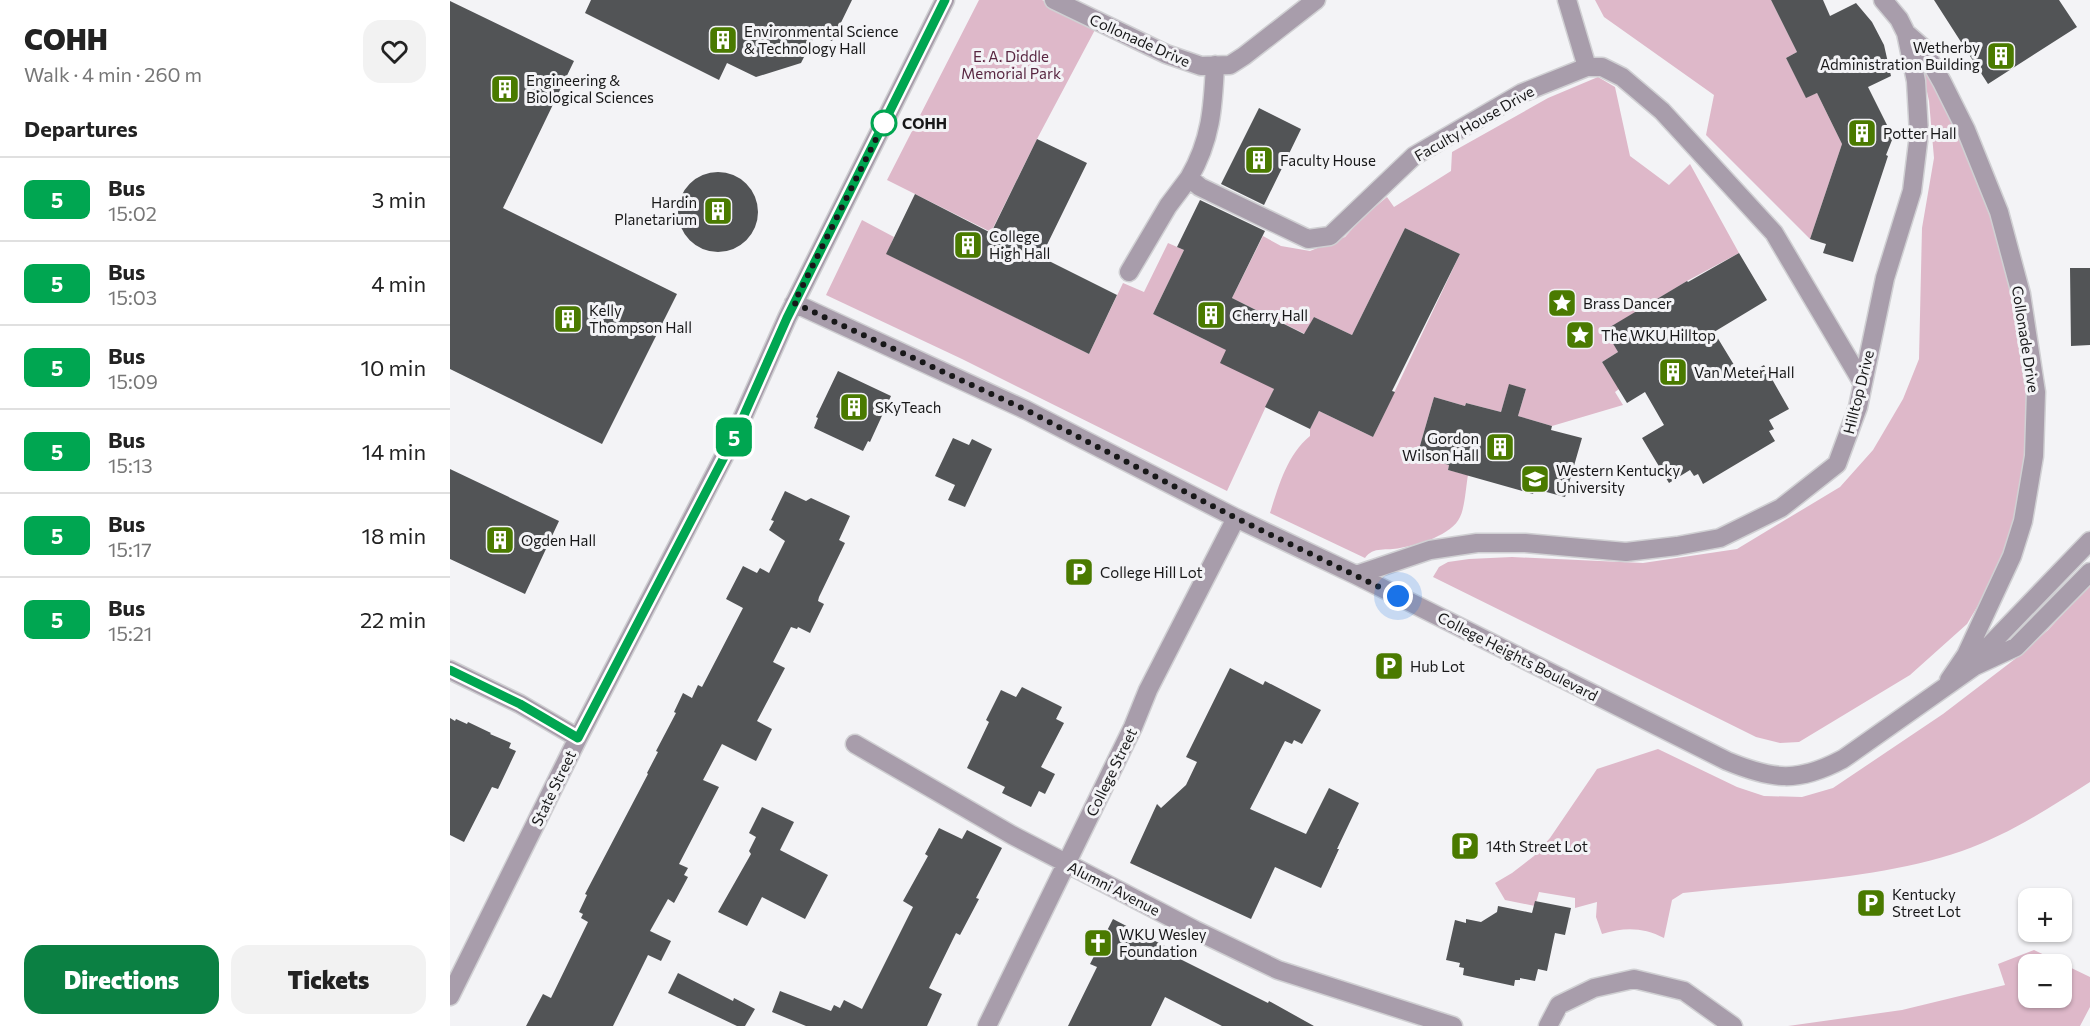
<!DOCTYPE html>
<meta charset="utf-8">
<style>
body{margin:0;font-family:Commissioner,sans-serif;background:#f2f2f2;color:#222;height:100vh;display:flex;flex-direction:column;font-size:22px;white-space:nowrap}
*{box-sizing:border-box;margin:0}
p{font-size:20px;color:#767676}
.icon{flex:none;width:33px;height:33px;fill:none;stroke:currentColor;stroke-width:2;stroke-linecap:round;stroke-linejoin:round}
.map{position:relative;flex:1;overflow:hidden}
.side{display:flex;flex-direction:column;background:#fff;width:450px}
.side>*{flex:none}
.badge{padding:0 12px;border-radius:9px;font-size:21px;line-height:39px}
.buttons{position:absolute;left:1568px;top:888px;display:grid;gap:12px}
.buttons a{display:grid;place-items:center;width:54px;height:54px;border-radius:12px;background:#fff;box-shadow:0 2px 4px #0004;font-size:30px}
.you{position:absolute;width:30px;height:30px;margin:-15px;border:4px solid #fff;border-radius:50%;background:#1a73e8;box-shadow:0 0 0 9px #1a73e833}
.map>.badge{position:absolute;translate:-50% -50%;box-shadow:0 0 0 3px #fff}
h2{padding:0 24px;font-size:22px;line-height:54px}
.round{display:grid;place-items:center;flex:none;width:63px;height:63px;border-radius:18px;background:#f2f2f2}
.summary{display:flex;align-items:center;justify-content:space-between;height:102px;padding:0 24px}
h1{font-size:28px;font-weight:800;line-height:45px}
.action{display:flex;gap:12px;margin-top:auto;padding:12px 24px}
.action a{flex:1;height:69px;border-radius:18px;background:#0b8043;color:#fff;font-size:24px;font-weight:800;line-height:69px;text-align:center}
.action a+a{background:#f2f2f2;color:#222}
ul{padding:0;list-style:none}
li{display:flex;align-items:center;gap:18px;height:84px;padding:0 24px;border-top:2px solid #e0e0e0}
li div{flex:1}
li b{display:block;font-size:22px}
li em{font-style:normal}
li .badge{min-width:66px;font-weight:700;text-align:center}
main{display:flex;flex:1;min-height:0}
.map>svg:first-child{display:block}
</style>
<main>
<section class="side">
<div class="summary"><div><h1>COHH</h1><p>Walk · 4 min · 260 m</p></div><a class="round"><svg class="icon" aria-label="heart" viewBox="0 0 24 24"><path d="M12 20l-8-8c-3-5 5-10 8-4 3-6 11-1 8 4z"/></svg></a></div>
<h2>Departures</h2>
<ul>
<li><span class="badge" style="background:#00a651;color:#fff">5</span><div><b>Bus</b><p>15:02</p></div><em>3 min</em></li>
<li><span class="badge" style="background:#00a651;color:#fff">5</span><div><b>Bus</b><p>15:03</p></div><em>4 min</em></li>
<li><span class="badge" style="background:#00a651;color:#fff">5</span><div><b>Bus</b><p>15:09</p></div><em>10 min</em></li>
<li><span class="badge" style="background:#00a651;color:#fff">5</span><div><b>Bus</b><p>15:13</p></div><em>14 min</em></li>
<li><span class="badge" style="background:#00a651;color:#fff">5</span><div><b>Bus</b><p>15:17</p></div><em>18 min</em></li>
<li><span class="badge" style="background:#00a651;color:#fff">5</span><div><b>Bus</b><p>15:21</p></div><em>22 min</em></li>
</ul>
<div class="action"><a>Directions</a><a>Tickets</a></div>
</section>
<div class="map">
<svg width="1640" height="1026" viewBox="0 0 1640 1026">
<rect width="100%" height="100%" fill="#f3f3f6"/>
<path fill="#deb8c9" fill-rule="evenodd" d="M529,0H592L647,26L587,139L541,232L437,180Z
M1145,0H1321L1347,52L1336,58L1356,97L1367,93L1392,144L1360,239L1256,135L1264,95L1154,17Z
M1468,51L1511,134L1549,237L1578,376V461L1559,553L1517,624L1460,675L1349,742L1330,743L1306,737L983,577L989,567L998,562L1019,559L1062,557L1193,563L1287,549L1390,487L1423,450L1453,399L1469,359L1472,228L1484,158L1479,101Z
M1148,77L1165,87L1180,156L1219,185L1240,164L1289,253L1237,281L1156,330L1168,352L1152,362L1169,389L1165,392L1173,405L1102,426L1068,416L1076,389L1059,385L1051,412L1016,403L1015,406L984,397L967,456L999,465L998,470L1018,475C1016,486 1015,507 1010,517C1002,535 968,545 950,548C937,551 923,546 915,558L820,513C829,485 837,455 860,436V429L869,411L923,437L1010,254L955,228L902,335L864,317L855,334L782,298L813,236L831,246L860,251L895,237L913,217L937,197L944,207L1001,171L1002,152L1098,98Z
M412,220L444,237L437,254L639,354L673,283L694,292L718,243L734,250L703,314L760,342L765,334L824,389L777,491L512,359L376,295Z
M1640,585V782C1599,808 1558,835 1512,851C1427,880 1323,883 1233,893L1222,900L1214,938C1193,927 1174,927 1152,934L1146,917L1147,902L1125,908V898L1089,892L1085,906L1055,900L1045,883L1062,873L1084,856L1100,838L1147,769L1208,749L1287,787L1314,796L1352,797L1383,788L1493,714L1565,659L1598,630Z
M1584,950L1640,977V1007L1630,1026H1338L1452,1010L1555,985L1548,964ZM1578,964H1611V998H1578Z"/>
<path fill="#525456" d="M141,0H402L382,41L366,33L351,63L306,77L277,63L269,80L135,13Z
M1321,0H1373L1380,16L1406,3L1422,22L1434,45L1441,76L1418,87L1437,125L1435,126L1442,140L1436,155L1438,156L1403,262L1373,253L1376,244L1360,239L1392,144L1367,93L1356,98L1336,58L1347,52Z
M1484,0H1609L1627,27L1538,84Z
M0,1L124,61L53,208L227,294L152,444L0,369Z
M809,108L851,129L814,205L771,184Z
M587,139L637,163L591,257L667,295L639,354L436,254L465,194L541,233Z
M228 212a40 40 0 1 1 80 0a40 40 0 1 1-80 0Z
M750,200L815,231L782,298L854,334L864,317L902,335L955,228L1010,254L942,391L945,392L923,437L869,411L860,429L815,407L824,389L770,363L776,350L703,314L734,250L727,247Z
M1289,253L1317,300L1264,332L1292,378L1314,365L1339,409L1319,420L1324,429L1319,431L1325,441L1253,484L1248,474L1244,476L1240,470L1219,483L1192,438L1214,425L1195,392L1177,403L1152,362L1168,352L1155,330L1237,281L1238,282Z
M1620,268H1640V345L1621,346Z
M388,371L441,396L420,442L418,441L413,451L364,428L368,418L366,417Z
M1059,384L1076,389L1068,416L1102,426L1101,430L1132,438L1115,497L1085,489L1083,494L998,470L999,465L967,456L984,397L1015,406L1016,403L1051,412Z
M503,438L519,445L522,439L542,449L515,507L498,500L505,485L485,476Z
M0,469L109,521L75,594L0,559Z
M335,491L356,501L361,498L400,516L389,540L395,543L369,597L368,601L374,604L360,633L348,627L347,629L341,627L323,662L335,668L307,721L322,729L306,761L272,744L253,780L269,787L229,864L238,868L234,875L238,877L224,903L218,899L200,931L221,941L211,961L198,955L163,1026H76L93,994L101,998L138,922L131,918L133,914L129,912L137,895L135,894L198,774L197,773L208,752L206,751L226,713L224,712L233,693L242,698L248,685L252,687L293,608L276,599L293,566L307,573L310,568L319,573L335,541L319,530L324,521L321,520Z
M780,668L813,685L815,681L871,710L852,744L844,740L842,744L835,741L800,809L856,834L879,788L909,803L887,849H889L871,888L825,867L801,919L680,863L707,804L711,808L736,785L747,762L736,757Z
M572,687L612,707L606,719L614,723L591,767L605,774L595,794L589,791L581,807L552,793L555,787L517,768L539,722L536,720L551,690L566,697Z
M0,718L5,721L6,719L17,724L18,722L41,733L40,734L61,743L59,748L66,751L48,789L42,787L14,842L0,835Z
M312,807L344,822L330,850L378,875L355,919L312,897L297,926L268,912L301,854L299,851L306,837L299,833Z
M489,828L512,839L517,830L552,848L526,898L529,899L510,935L506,933L479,988L492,994L477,1026H356L322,1012L330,991L381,1011L384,1005L390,1008L394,1000L412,1009L463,907L453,901L478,856L475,854Z
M1085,901L1121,908L1115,935L1105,933L1097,971L1088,969L1085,981L1070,978V980H1065L1064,986L1013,975L1014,968L1009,967L1010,963L996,960L1005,920L1016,923V919L1031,922L1047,912L1048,906L1082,913Z
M663,919L732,955L730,959L818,1003L819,1001L864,1026H772L715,997L701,1026H618L647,967L640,964Z
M228,973L283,1001L284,998L305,1009L295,1026H287L218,993Z"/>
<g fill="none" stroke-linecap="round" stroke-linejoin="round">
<g stroke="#d0d0d3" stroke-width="21">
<path id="minor" d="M604,0L716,54L751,66L780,65L794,56L866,0
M1117,0L1137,67
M1433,0L1449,19L1456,33L1472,47L1492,82L1516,130L1549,212L1571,294L1586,392L1584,456L1573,521L1562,556L1542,599L1516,655L1499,680
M765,65C763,108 761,140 739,178L750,187L858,239L880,236L964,156L1072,93L1137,67H1152L1172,77L1212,111L1324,233L1412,382
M679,272L718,206L739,178
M344,303L576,410L786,518L906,575L1277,761C1323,780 1348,783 1393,759L1525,666L1566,647L1640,572
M906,575L980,550L1027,543H1075L1176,552L1227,546L1270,538L1331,508L1387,464L1408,407L1435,278L1462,191L1469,134L1466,81L1456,33
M1526,665L1535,650L1640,541
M0,670L70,704L128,738
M405,744L562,835L745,930L828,970L1003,1026
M0,996L128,738L283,439L337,318L495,0
M537,1026L683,727L698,690L786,518
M1098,1026L1109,1005L1144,988L1184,979L1234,991L1283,1026"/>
</g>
<use href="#minor" stroke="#a89dab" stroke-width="18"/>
</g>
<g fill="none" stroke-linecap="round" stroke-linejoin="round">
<g stroke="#fff" stroke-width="14">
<path id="line" d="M0,670L70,704L128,738L283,440L337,318L495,0"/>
</g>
<use href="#line" stroke="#00a651" stroke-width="9"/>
<path stroke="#181819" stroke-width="6" stroke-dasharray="0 10.8" d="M434,123L437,117L344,303L576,410L786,518L948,596"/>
</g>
<defs>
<g id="building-square" transform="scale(1.5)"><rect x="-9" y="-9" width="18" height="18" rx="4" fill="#4a7a00" stroke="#f3f3f6"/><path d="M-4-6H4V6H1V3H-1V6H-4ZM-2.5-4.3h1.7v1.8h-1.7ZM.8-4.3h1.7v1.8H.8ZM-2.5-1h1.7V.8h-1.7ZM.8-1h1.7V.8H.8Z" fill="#fff"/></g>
<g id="sight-square" transform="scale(1.5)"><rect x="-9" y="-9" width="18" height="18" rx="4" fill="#4a7a00" stroke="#f3f3f6"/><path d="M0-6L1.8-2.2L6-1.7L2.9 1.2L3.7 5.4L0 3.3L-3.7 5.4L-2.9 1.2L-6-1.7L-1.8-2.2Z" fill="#fff"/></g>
<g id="university-square" transform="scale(1.5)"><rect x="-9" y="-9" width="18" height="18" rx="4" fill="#4a7a00" stroke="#f3f3f6"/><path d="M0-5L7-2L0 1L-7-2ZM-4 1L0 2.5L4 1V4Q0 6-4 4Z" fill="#fff"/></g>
<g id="parking-square" transform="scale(1.5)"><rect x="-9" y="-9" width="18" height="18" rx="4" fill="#4a7a00" stroke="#f3f3f6"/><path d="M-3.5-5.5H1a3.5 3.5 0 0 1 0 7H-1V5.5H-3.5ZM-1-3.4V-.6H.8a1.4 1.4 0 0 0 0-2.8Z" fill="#fff"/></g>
<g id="church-square" transform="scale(1.5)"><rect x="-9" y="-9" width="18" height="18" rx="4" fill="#4a7a00" stroke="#f3f3f6"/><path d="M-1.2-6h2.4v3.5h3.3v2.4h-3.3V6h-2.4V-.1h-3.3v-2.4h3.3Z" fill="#fff"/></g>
</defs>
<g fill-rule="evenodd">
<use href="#building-square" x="273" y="40"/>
<use href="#building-square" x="1551" y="56"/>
<use href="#building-square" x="55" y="89"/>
<use href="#building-square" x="1412" y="133"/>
<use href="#building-square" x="809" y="160"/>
<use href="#building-square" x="268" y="211"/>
<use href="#building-square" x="518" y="245"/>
<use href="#sight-square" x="1112" y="303"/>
<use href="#building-square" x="761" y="315"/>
<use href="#building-square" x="118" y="319"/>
<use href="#sight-square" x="1130" y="335"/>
<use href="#building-square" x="1223" y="372"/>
<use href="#building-square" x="404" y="407"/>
<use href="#building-square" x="1050" y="447"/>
<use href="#university-square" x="1085" y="479"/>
<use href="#building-square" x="50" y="540"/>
<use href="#parking-square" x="629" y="572"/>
<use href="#parking-square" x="939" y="666"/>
<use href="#parking-square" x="1015" y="846"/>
<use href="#parking-square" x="1421" y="903"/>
<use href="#church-square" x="648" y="943"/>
</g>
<circle fill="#fff" stroke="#00a651" stroke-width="3" cx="434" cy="123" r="12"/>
<g text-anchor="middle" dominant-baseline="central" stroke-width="6" stroke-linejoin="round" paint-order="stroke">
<g font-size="15" fill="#181819" stroke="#f3f3f6" text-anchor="start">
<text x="294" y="31">Environmental Science<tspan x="294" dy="17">&amp; Technology Hall</tspan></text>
<text x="1530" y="47" text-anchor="end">Wetherby<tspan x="1530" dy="17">Administration Building</tspan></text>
<text x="76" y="80">Engineering &amp;<tspan x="76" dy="17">Biological Sciences</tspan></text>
<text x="1433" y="133">Potter Hall</text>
<text x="830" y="160">Faculty House</text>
<text x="247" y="202" text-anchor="end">Hardin<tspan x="247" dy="17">Planetarium</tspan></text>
<text x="539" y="236">College<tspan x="539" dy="17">High Hall</tspan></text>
<text x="1133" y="303">Brass Dancer</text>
<text x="139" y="310">Kelly<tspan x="139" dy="17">Thompson Hall</tspan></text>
<text x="782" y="315">Cherry Hall</text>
<text x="1151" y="335">The WKU Hilltop</text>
<text x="1244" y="372">Van Meter Hall</text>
<text x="425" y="407">SKyTeach</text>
<text x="1029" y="438" text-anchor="end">Gordon<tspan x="1029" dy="17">Wilson Hall</tspan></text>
<text x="1106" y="470">Western Kentucky<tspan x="1106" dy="17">University</tspan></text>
<text x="71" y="540">Ogden Hall</text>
<text x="650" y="572">College Hill Lot</text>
<text x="960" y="666">Hub Lot</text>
<text x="1036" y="846">14th Street Lot</text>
<text x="1442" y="894">Kentucky<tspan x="1442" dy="17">Street Lot</tspan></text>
<text x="669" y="934">WKU Wesley<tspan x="669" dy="17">Foundation</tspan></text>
</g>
<g font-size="15" fill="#181819" stroke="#f3f3f6">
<text transform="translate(690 40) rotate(24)">Collonade Drive</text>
<text transform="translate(1024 123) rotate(-30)">Faculty House Drive</text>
<text transform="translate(1576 339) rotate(81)">Collonade Drive</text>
<text transform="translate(1408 392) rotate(-76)">Hilltop Drive</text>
<text transform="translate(1068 656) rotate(27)">College Heights Boulevard</text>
<text transform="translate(661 772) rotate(-64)">College Street</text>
<text transform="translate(103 788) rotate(-64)">State Street</text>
<text transform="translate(664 888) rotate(27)">Alumni Avenue</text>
</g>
<g font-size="15" fill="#582641" stroke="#f3f3f6">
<text x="561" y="56">E. A. Diddle<tspan x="561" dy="17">Memorial Park</tspan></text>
</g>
<g font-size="15" font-weight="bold" fill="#181819" stroke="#f3f3f6" text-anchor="start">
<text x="452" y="123">COHH</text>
</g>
</g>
</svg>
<div class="buttons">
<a>+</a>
<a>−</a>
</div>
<div class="you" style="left:948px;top:596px"></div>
<b class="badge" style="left:284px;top:437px;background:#00a651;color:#fff">5</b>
</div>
</main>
